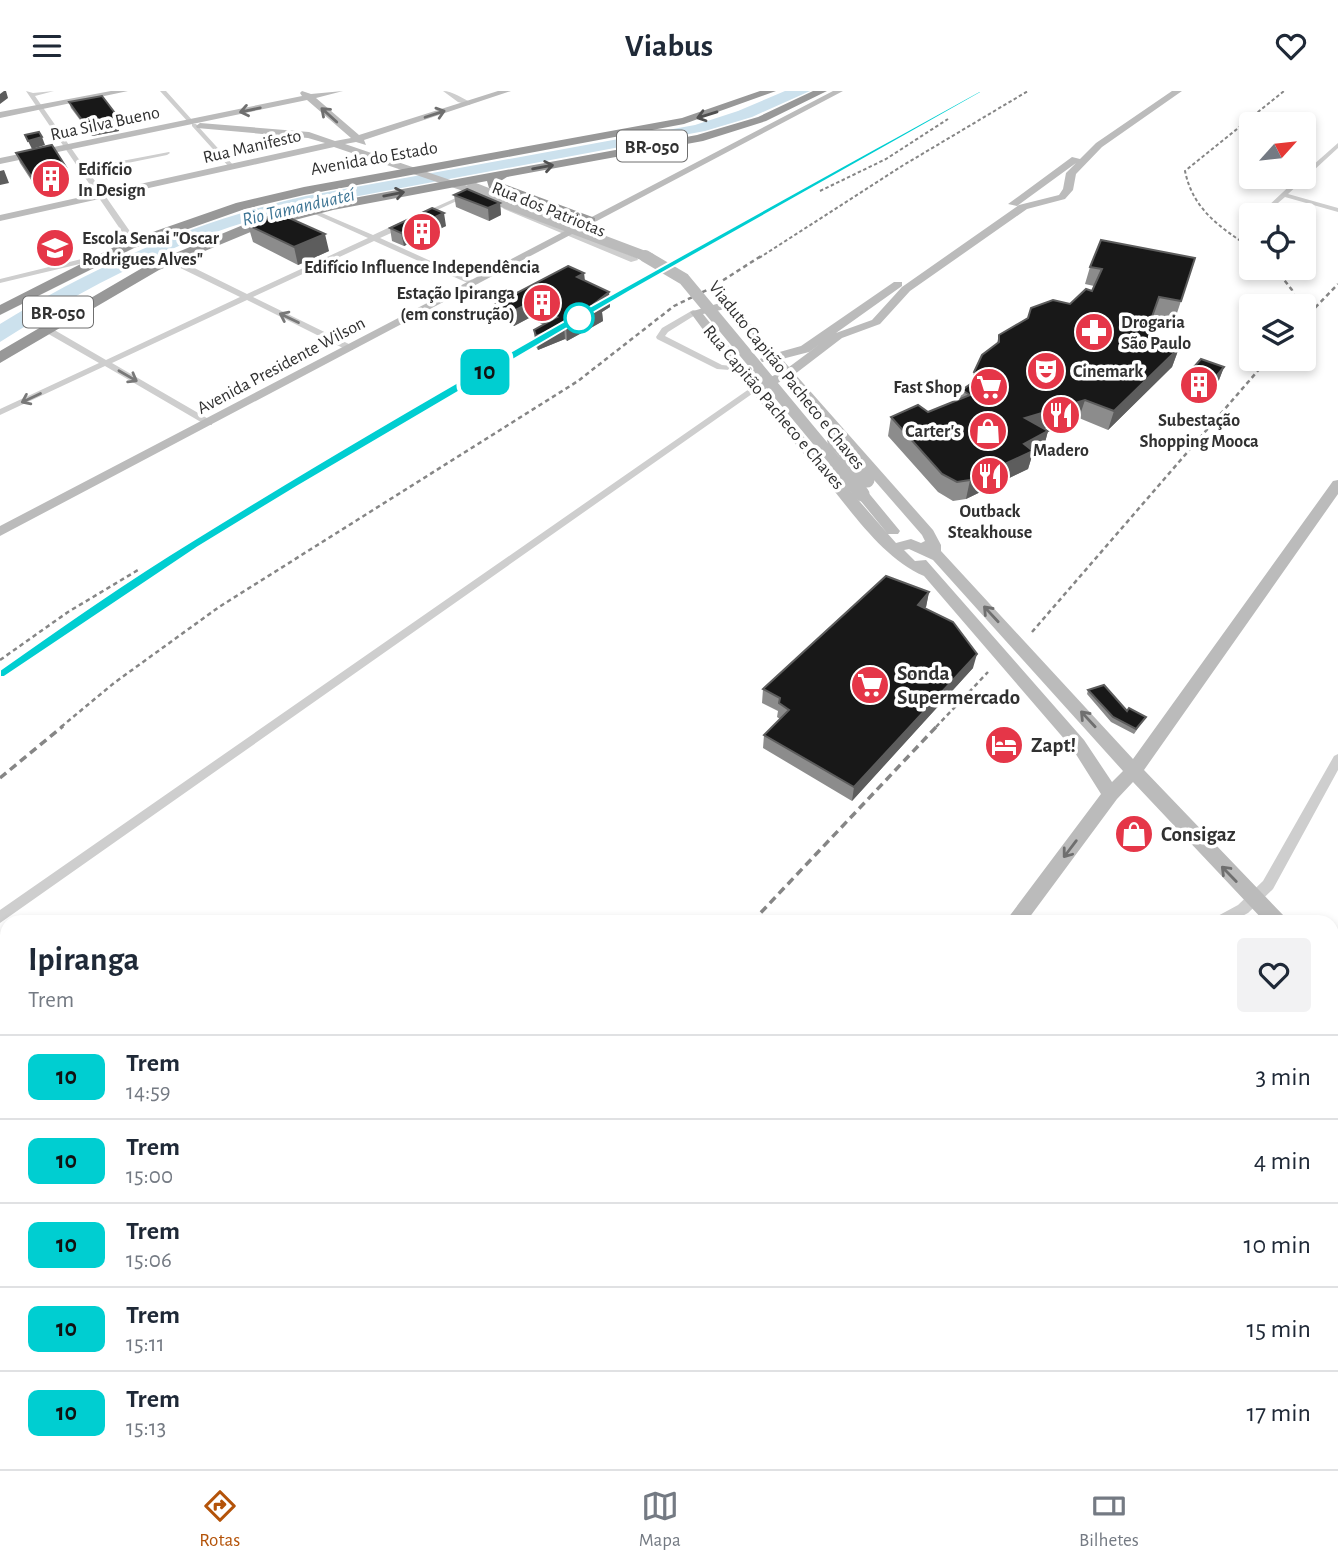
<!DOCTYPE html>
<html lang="pt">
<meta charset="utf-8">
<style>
body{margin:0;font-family:"Alegreya Sans",sans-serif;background:#f2f2f3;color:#1f2937;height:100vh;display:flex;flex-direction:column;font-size:26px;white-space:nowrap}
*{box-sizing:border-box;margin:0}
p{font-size:23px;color:#747a83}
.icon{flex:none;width:38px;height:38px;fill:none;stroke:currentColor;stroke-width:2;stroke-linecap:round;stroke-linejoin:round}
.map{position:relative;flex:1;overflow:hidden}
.sheet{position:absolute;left:0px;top:824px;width:1339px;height:555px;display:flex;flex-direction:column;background:#fff;border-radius:21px 21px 0 0;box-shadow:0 4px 10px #0003}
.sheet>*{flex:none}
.badge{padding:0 14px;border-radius:10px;font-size:24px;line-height:46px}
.needle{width:46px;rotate:63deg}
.tools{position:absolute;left:1239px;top:21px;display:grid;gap:14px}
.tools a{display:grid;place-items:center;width:77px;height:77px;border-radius:7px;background:#fff;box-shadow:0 4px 10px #0003;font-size:35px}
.map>.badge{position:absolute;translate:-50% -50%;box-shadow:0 0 0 4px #fff}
.round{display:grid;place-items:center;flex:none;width:74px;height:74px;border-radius:7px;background:#f2f2f3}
.summary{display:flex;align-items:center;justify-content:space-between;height:119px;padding:0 28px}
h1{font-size:33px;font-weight:700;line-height:52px}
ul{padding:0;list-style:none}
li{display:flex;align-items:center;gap:21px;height:84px;padding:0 28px;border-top:2px solid #e0e1e3}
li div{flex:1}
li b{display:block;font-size:26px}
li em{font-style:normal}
li .badge{min-width:77px;font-weight:700;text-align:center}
header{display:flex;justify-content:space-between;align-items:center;height:91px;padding:0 28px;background:#fff;font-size:32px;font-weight:700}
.dock{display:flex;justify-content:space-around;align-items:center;height:98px;border-top:2px solid #e0e1e3;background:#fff;font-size:19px;color:#747a83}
.dock a{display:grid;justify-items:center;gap:4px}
.dock .active{color:#b45309}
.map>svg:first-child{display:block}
.water{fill:#cce1ed}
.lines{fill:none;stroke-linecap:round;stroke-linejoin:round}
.street{fill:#cecece;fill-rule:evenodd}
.secondary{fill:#bbb;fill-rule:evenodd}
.highway{fill:#989898;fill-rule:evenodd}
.rail-far3{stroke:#868686;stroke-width:2;stroke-dasharray:3.5 2.5;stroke-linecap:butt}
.rail-far2{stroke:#868686;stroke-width:2.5;stroke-dasharray:4.5 3.5;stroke-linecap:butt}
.rail-far1{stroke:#868686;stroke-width:3.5;stroke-dasharray:8 5;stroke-linecap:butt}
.rail{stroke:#868686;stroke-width:4.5;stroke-dasharray:10 7;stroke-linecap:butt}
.secondary-bridge-far2{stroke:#bbb;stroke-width:10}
.secondary-bridge-far1{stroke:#bbb;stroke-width:12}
.secondary-bridge{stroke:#bbb;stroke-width:15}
.wall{fill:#8c8c8c}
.shaded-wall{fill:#5d5d5d}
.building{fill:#181818;stroke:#5d5d5d;stroke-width:2}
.oneway{stroke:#6f6f6f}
.oneway2{stroke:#505050}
.oneway3{stroke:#787878}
.line{fill:#00ced1;stroke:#fff;stroke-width:2}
.stop-dot{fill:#fff;stroke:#00ced1;stroke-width:3.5}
.labels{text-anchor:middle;stroke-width:7;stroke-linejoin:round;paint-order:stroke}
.far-street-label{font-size:18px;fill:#313131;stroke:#fff}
.far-poi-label{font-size:18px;font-weight:bold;fill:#313131;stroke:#fff;text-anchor:start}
.shield{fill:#fff;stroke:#6f6f6f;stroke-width:2}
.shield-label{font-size:19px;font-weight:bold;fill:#313131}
.far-water-label{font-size:19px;font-style:italic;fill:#3e7594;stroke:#fff}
.poi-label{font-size:21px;font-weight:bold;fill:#313131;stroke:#fff;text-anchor:start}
</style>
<header><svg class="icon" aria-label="menu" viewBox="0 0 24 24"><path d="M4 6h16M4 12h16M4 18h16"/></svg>Viabus<svg class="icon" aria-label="heart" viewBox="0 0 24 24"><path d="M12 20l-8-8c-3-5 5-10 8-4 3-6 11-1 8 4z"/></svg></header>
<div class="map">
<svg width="1338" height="1378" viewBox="0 0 1338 1378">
<rect width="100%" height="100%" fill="#fff"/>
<path class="water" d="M785 0H810L752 26 705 40 311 114C193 140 102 186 0 251V233C96 174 195 130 306 105L695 34 738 20Z"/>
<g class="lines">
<path class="street" d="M26 0 33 2 54 0 35 5 85 77 169 61 170 62 167 64 88 80 138 152 137 154H131Z
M160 0H166L193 30V32H189Z
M443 0C452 0 464 8 472 12L469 14 458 11Z
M192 33H196L234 75V77H230L192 35Z
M1338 52V57L1288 103 1338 117V121L1285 106 1271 118H1267V116L1299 86H1304V82Z
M467 102 472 103 424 125 418 124Z
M506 115 637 167 638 169 631 171 504 118 503 117Z
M310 117 373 144 403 130H409V134L380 147 479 192 472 194 374 150 253 206 353 255V259H347L247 209 112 272 212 330V334H206L105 275 0 324V318L99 272 45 241V237H51L106 269 240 206 166 170V166H172L247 203 368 147 308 120V118Z
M106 162 110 164 109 166 0 192V188Z
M693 219 700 221 668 241 665 245 722 274 742 276V280L717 278 657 248 656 246 662 237Z
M752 296 759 298 0 832V819Z
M1338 663V679L1273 798 1248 822 1231 831H1212L1214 827 1238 814 1263 790 1334 665Z
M1338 1076V1093L1332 1096V1079Z
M875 1372H899L897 1378H873Z"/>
<path class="secondary" d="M111 0H128L0 27V21Z
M302 0 311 3 343 0 316 7 359 44 498 0H511L364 49 366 54 356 51 345 53 468 95 463 92 465 90H471L556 123 547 125 482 101 481 104H475L334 56 0 130V124L325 52 308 47 197 37 196 35 200 32 309 41 335 50 351 47 307 9 0 73V67L302 5 300 2Z
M833 0H843L0 445V435Z
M1172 0H1182L1102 56 1076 83 1073 99 1065 108 1027 118 910 200 880 233 842 247 795 283 933 439 941 454V460L1133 668 1333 390 1338 389V403L1144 679 1284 825 1287 831H1265L1133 691 1117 708 1026 831H1005L1101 703 1072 657 924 485C880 466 849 416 818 380 774 327 730 277 690 221L723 211 733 213 776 262 801 255 894 191H902V195L836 242 872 229 902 196 1019 114 1059 104 1063 98 1066 82 1076 72 1017 115 1008 113 1072 66 1080 68 1096 52ZM725 218 766 264 760 268 762 271 771 270 781 281 758 292 703 223ZM820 253 789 276 782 268 809 261ZM786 288 922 444 925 450 921 452 911 448 896 452 888 443H898L900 440 867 400H857L855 403 887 442 763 299ZM909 458 933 469 1123 680 1112 691 1084 649 926 469 915 470 904 459Z
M1332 876 1338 878V900L1332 898Z
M608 1372H636L634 1378H606Z"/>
<path class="highway" d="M760 0H776L684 33 304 104 245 118 134 157 0 224V214L124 151 236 112 304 96 682 27Z
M813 0H827L766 30 703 50 507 86 499 91 595 127V133H585L489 97 487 90 333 119 253 140 159 179 0 272V260L149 173 243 134 332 111 697 44 758 26Z
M0 1152 7 1154V1190L0 1187Z
M0 1215 7 1218V1252L0 1249Z
M0 1318 7 1321V1356L0 1353Z
M52 1372H95L97 1378H54Z
M179 1372H219L221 1378H181Z"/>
<path class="rail-far3" d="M820 100 886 68 948 28
M1251 157C1220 136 1193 119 1185 80L1284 0
M685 167 981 0
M759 167 902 75 1028 0"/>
<path class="rail-far2" d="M1275 177 1292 199 1297 215
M594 218 688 165
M1304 228 1338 193
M1032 541 1268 268
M0 569 68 521 138 479
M0 583C173 454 366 352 552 243
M61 636 114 592 219 516 578 290 674 215 711 197 761 165
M936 636 988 581"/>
<path class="rail-far1" d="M0 687 63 635
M752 831 937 635"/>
<path class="rail" d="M0 1068 7 1074"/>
<path class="secondary-bridge-far2" d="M478 102 650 167"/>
<path class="secondary-bridge-far1" d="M645 165 684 188 839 375
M833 349 855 375"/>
<path class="secondary-bridge" d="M837 373 862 403
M853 373 867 389"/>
</g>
<path class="wall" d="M69 11 121 30 123 36 118 37 119 40 92 45 71 17Z
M16 62 66 76 69 86 35 95 20 72Z
M454 104 500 112 501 124 489 130 456 116Z
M248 134 329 160 298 174 253 151Z
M446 135 404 155 392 150 390 137Z
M1101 149 1181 210 1175 228 1153 224 1148 237 1151 248 1179 257 1172 276 1108 339 1079 327 1044 338 1048 340 1043 359 1032 365 1028 378 966 408 953 410 938 401 888 345 891 326 928 321 960 308 962 299 971 293 974 281 997 252 999 244 1070 213 1092 200 1094 195 1085 193 1090 176Z
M584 182 585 190 609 201 610 216 602 221 603 230 591 237 567 250 565 248 538 259 535 254 534 239 544 234 529 227 514 235 498 228 496 213Z
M1224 276 1219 289 1203 307 1180 299 1185 286Z
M929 501 926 516 925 517 973 577 852 710 763 657 764 644 780 628 777 626 778 620 762 612 763 598Z
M1088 599 1127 620 1143 630 1134 643 1111 631 1087 603Z"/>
<path class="shaded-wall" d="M4 0H6L8 7 0 13V3Z
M121 30 123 36 118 37 119 40 92 45 90 40Z
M42 46 45 54 32 58 28 50Z
M66 76 69 86 35 95 31 85Z
M4 79 9 92 0 94V80Z
M500 112 501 124 489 130 488 117Z
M444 122 446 135 404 155 401 142Z
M325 143 329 160 298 174 294 156Z
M584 182 585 196 577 186Z
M609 201 610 216 602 221 603 230 567 250 566 235Z
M527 213 529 227 514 235 512 221Z
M564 234 565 248 538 259 536 245Z
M1179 257 1172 276 1108 339 1114 320Z
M1224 276 1219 289 1203 307 1209 294Z
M1085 309 1079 327 1020 345 1025 327Z
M1048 340 1043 359 1032 365 1028 378 966 408 970 389 1024 353Z
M929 501 926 516 914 528 918 514Z
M977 563 973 577 852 710 854 696Z"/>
<path class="building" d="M102 5 121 30 115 32 117 34 90 40 69 11Z
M39 41 42 46 28 50 25 44Z
M52 54 66 76 31 85 16 62Z
M467 98 500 112 488 117 454 104Z
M432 117 444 122 401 142 390 137Z
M278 122 325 143 294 156 248 134Z
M1101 149 1195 167 1181 210 1159 206 1148 237 1154 239 1151 248 1179 257 1114 320 1085 309 1025 327 1048 340 1024 353 1033 360 970 389 957 391 942 383 891 326 918 314 928 321 970 304 962 299 982 285 974 281 982 264 999 251V244L1028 227 1031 217 1053 209 1070 213 1086 198 1092 200 1102 178 1090 176Z
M568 175 584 182 577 186 609 201 594 213 602 216 566 235 564 234 536 245 534 239 557 226 527 213 512 221 496 213Z
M1201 268 1224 276 1209 294 1185 286Z
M886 485 929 501 918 514 953 531 977 563 854 696 764 644 789 619 779 612 780 607 763 598Z
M1104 594 1127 620 1129 617 1146 626 1136 638 1113 626 1088 599Z"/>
<defs><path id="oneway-shaft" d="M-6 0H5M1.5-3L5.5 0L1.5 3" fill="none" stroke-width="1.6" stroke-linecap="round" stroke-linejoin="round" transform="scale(1.75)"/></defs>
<g class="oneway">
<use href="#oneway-shaft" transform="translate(250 19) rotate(168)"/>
<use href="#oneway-shaft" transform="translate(435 23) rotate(-18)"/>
<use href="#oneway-shaft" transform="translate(329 24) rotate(-138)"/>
<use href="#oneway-shaft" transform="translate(991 523) rotate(-133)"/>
<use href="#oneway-shaft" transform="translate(1088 628) rotate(-133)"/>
<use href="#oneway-shaft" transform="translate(1070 758) rotate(127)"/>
<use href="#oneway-shaft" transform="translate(1229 783) rotate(-134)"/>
</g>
<g class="oneway2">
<use href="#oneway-shaft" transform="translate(707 24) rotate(163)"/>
<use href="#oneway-shaft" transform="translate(543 76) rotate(-10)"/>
<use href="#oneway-shaft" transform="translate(394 103) rotate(-11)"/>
</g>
<g class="oneway3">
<use href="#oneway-shaft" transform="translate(289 227) rotate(-154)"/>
<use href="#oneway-shaft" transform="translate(128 285) rotate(30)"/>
<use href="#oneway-shaft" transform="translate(31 307) rotate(155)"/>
</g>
<path class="line" d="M979 0H984L630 200 298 395 198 456 4 586H0V579C61 536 125 491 192 450 449 290 715 146 979 0Z"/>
<defs>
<symbol id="building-disc" viewBox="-11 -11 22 22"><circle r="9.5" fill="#e53648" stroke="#fff"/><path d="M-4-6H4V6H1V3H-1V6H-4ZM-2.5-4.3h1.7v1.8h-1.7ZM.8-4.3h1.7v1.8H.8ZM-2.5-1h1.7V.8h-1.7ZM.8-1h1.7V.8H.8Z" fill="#fff"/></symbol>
<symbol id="school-disc" viewBox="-11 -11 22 22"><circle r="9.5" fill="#e53648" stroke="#fff"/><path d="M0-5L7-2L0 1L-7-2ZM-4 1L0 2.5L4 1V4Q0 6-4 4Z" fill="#fff"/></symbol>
<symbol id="pharmacy-disc" viewBox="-11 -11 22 22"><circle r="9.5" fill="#e53648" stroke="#fff"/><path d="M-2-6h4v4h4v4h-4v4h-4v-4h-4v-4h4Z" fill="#fff"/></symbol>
<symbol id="theatre-disc" viewBox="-11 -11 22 22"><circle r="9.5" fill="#e53648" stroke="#fff"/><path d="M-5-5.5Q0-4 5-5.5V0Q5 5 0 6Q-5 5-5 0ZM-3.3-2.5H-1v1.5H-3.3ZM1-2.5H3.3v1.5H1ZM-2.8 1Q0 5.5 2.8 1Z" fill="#fff"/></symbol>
<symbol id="supermarket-disc" viewBox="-11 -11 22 22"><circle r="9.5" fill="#e53648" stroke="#fff"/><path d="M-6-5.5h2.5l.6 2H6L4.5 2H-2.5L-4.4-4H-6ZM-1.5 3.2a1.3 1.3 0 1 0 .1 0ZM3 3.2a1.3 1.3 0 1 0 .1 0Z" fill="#fff"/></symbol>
<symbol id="restaurant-disc" viewBox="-11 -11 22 22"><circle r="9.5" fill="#e53648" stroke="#fff"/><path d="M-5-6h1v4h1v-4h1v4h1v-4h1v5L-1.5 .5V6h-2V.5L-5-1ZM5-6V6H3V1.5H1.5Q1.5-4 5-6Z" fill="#fff"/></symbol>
<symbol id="shop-disc" viewBox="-11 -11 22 22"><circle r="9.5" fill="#e53648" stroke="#fff"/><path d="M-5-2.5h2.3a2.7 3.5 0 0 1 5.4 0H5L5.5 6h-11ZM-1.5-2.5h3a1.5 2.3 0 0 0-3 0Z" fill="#fff"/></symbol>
<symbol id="hotel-disc" viewBox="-11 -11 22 22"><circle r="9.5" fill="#e53648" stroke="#fff"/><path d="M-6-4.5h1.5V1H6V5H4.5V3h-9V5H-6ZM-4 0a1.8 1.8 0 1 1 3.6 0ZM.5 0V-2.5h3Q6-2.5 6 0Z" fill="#fff"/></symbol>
</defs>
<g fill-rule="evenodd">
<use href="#building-disc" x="29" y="66" width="44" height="44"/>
<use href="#building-disc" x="400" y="119" width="44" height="44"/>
<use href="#school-disc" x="33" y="135" width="44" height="44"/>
<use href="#building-disc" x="520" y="190" width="44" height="44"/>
<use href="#pharmacy-disc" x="1072" y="219" width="44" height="44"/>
<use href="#theatre-disc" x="1024" y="258" width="44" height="44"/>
<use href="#building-disc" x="1177" y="272" width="44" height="44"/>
<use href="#supermarket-disc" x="967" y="274" width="44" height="44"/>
<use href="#restaurant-disc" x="1039" y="302" width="44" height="44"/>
<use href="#shop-disc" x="966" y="318" width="44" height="44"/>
<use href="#restaurant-disc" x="968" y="363" width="44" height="44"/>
<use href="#supermarket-disc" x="848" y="572" width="44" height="44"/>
<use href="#hotel-disc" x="982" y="632" width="44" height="44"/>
<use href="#shop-disc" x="1112" y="721" width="44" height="44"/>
</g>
<circle class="stop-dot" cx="579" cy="227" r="14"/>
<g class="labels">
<g class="far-street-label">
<text transform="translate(105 32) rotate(-12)" y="6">Rua Silva Bueno</text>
<text transform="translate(252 55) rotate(-13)" y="6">Rua Manifesto</text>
<text transform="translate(374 67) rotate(-10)" y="6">Avenida do Estado</text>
<text transform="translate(549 118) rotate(22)" y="6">Rua dos Patriotas</text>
<text transform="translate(281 274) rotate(-28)" y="6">Avenida Presidente Wilson</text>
<text transform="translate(787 284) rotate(51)" y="6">Viaduto Capitão Pacheco e Chaves</text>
<text transform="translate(774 316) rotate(50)" y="6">Rua Capitão Pacheco e Chaves</text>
</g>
<g class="far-poi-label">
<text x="78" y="84">Edifício<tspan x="78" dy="21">In Design</tspan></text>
<text x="82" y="153">Escola Senai "Oscar<tspan x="82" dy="21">Rodrigues Alves"</tspan></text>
<text x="422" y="182" text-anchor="middle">Edifício Influence Independência</text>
<text x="515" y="208" text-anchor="end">Estação Ipiranga<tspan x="515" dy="21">(em construção)</tspan></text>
<text x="1121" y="237">Drogaria<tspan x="1121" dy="21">São Paulo</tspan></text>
<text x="1073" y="286">Cinemark</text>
<text x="962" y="302" text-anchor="end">Fast Shop</text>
<text x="1199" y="335" text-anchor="middle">Subestação<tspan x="1199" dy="21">Shopping Mooca</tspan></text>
<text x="961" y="346" text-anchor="end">Carter's</text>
<text x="1061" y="365" text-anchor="middle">Madero</text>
<text x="990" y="426" text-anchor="middle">Outback<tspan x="990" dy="21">Steakhouse</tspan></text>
</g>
<g class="shield">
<rect x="617" y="39.5" width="70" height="31" rx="5"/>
<rect x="23" y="205.5" width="70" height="31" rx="5"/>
</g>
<g class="shield-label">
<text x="652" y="62">BR-050</text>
<text x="58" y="228">BR-050</text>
</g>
<g class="far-water-label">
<text transform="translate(298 115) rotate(-13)" y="7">Rio Tamanduateí</text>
</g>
<g class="poi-label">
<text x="897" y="589">Sonda<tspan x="897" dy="24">Supermercado</tspan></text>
<text x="1031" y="661">Zapt!</text>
<text x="1161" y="750">Consigaz</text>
</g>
</g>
</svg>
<div class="tools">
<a><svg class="needle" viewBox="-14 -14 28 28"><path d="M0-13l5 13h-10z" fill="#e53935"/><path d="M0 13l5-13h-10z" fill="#747a83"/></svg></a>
<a><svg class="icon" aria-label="locate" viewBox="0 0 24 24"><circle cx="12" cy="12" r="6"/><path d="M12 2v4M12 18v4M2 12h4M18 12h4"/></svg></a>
<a><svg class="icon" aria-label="layers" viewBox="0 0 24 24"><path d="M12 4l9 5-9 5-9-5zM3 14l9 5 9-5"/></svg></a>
</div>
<b class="badge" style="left:485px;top:281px;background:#00ced1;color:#111">10</b>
<section class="sheet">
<div class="summary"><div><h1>Ipiranga</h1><p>Trem</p></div><a class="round"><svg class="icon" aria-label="heart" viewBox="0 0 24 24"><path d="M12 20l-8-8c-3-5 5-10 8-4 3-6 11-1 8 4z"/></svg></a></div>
<ul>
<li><span class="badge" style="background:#00ced1;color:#111">10</span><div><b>Trem</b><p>14:59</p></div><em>3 min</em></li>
<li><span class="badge" style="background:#00ced1;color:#111">10</span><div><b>Trem</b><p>15:00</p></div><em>4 min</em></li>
<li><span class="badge" style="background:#00ced1;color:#111">10</span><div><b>Trem</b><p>15:06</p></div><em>10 min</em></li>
<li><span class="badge" style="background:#00ced1;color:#111">10</span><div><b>Trem</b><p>15:11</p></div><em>15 min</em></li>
<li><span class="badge" style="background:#00ced1;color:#111">10</span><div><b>Trem</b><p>15:13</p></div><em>17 min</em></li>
</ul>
</section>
</div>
<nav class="dock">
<a class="active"><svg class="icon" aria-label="directions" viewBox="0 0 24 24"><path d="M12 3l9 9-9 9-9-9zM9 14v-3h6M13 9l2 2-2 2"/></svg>Rotas</a>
<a><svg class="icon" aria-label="map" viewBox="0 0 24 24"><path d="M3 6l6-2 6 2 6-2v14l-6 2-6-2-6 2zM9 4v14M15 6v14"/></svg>Mapa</a>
<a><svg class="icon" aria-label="tickets" viewBox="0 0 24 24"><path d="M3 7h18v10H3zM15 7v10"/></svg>Bilhetes</a>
</nav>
